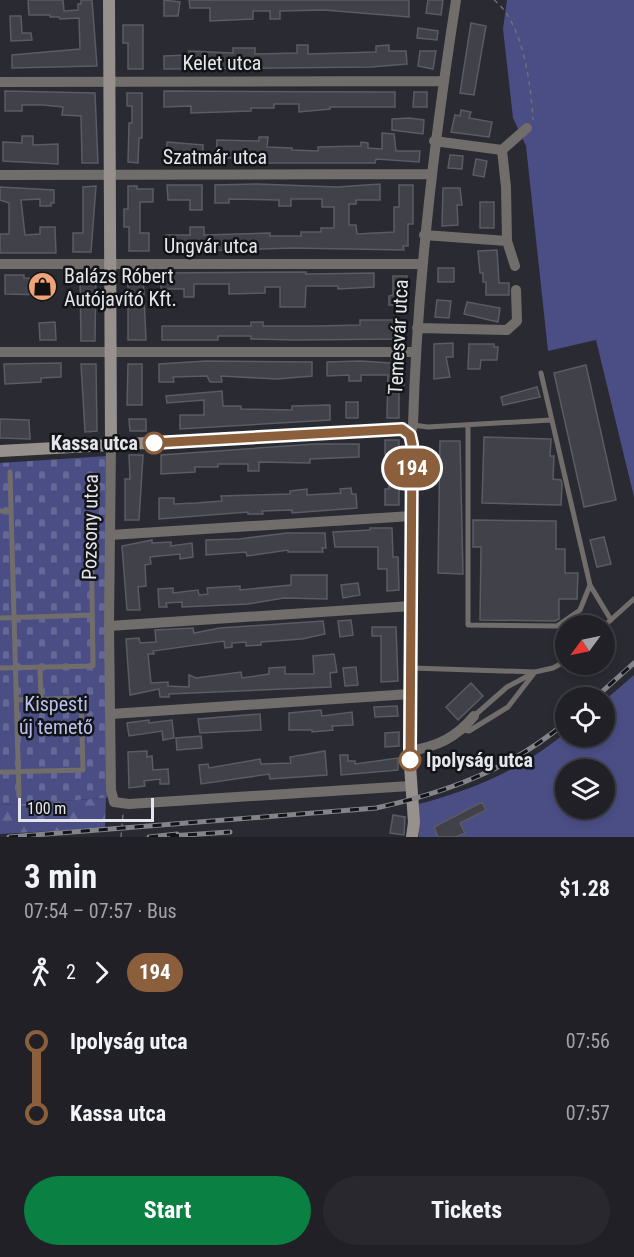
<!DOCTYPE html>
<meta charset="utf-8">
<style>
body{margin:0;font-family:"Roboto Condensed",sans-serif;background:#28282e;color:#f1f3f6;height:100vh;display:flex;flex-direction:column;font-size:22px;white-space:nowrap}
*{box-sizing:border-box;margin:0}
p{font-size:20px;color:#a2a3a7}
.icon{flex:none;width:33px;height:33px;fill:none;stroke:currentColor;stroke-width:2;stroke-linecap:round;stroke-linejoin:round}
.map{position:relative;height:837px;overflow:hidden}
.details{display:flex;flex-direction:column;background:#202026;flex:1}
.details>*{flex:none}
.badge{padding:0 12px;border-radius:20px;font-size:21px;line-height:39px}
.needle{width:39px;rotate:237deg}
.controls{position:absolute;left:555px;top:615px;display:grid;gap:12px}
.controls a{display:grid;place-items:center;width:60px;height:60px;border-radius:50%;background:#202026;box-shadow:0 3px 9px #0003,0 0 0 2px #3d3e43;font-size:30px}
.scale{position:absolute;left:18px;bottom:15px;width:136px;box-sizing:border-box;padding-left:6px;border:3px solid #e5e6eb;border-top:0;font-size:16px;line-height:21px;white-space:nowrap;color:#e5e6eb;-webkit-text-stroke:4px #131417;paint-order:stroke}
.map>.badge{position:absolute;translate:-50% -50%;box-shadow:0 0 0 3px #fff}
.legs{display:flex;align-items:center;gap:9px;height:66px;padding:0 24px;font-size:20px}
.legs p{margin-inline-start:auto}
.overview{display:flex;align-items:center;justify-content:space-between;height:102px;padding:0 24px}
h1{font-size:33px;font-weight:700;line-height:45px}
.button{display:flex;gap:12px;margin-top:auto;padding:12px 24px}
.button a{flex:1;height:69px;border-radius:36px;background:#0b8043;color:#fff;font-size:24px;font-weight:700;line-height:69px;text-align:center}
.button a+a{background:#28282e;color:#f1f3f6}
ul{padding:0 24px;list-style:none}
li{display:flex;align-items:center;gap:21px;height:72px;font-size:22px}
li i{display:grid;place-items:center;width:9px;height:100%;margin:0 8px;background:currentColor}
li i::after{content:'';width:15px;height:15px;margin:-8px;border:4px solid;border-radius:50%;background:#202026}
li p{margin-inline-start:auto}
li:first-child i{background:linear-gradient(#0000 50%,currentColor 0)}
li:last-child i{background:linear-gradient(currentColor 50%,#0000 0)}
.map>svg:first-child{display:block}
.grass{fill:#4a4e84;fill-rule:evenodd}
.forest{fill:url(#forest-firs)}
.cemetery{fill:url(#cemetery-stones)}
.building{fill:#404149;stroke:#5a5b63;stroke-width:1.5}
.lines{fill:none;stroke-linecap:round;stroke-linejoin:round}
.path{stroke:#6e6f76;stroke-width:1.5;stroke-dasharray:4.5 4.5;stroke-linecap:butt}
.lane{stroke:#716d6b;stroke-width:5}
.street{stroke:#716d6b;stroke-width:10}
.secondary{stroke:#97918e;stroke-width:12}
.rail-casing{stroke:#83848a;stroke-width:5}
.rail{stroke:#131417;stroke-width:3;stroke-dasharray:9;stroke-linecap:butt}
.line-1-casing{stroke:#fff;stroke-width:14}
.line-1{stroke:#8b5e3c;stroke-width:9}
.stop-1-dot{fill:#fff;stroke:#8b5e3c;stroke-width:3}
.labels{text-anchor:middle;stroke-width:5;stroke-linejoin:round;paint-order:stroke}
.street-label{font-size:20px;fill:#e5e6eb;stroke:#131417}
.poi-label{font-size:20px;fill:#e5e6eb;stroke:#131417;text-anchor:start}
.stop-label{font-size:20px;font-weight:bold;fill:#e5e6eb;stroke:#131417;text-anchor:end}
.park-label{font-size:20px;fill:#bac0ec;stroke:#131417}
</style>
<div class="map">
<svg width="634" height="837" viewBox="0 0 634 837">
<defs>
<pattern id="forest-firs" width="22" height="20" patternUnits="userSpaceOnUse" patternTransform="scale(1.5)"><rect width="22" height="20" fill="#4a4e84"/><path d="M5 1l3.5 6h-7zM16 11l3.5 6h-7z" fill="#646896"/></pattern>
<pattern id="cemetery-stones" width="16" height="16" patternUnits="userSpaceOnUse" patternTransform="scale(1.5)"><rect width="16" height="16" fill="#4a4e84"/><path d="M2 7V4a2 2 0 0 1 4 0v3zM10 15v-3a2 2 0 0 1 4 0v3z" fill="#646896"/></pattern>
</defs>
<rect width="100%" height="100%" fill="#2a2b32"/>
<path class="grass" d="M507 0H634V497L596 340 548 351 526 146 513 118 503 29Z
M634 675V837H419V804C474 789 521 770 565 733L566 736H604L605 700ZM566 770H604V808H566Z"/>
<path class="forest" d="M106 798 105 828 0 834V805Z"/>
<path class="cemetery" d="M107 456 113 792 106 798 0 805V463Z"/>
<path class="building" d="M28 0H63L64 11 78 10V4H81V0H92L97 66 12 68V55L80 49 79 18 60 19 59 17H50V15H29Z
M164 0 180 2 178 16H164Z
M189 0H409V17L324 10 280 11V19H270V11H253V19L210 21V8H190Z
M428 0H443L441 15 426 13Z
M10 16H21L22 33H31L32 40 11 41Z
M471 23 486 26 474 95 460 93Z
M123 25H143V69H128V43H123Z
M418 28 438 31 437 40 417 38Z
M297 45H308V54L376 52V46L389 45V51H406L407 64 371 67 164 69V56L189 55V51L233 53V48H255V54L297 53Z
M420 51H436L433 69 418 66Z
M5 91 95 93 98 163H82L81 116 62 115 63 107 43 105H22V111H5Z
M164 91 395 92V107H330V109L299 112V104H274V108H251V111L191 113V106L164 107Z
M414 92H427V107H413Z
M127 93H142V138H139L138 163 128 162 129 123H132V106H127Z
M461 110 471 112 469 118 492 122 489 137 451 132 455 115 460 116Z
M409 118 424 120 423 134 392 130V119Z
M382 133 394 134 396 151H420L419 162 376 159 375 163H258V158H216L217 140 259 141V137H268L267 147 292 148V150L318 151V147L361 146V142L368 143V148L382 149Z
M22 136H33V145L58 144V164L3 161V142L22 143Z
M167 142 203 145V163L166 162Z
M450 155 463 156 462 169 448 168Z
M476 159 487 161 484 177 473 175Z
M257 184 337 187 380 184V200H356V204H349V225H356L357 234 394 232V207H399V185H413V224H408V246H403L404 250 292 248 166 252V235H190V227H204V235L270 233V236H301V232H321V228H334V207H322V199H291V206H279V200L229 199V203H215V185Z
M167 185H202V210H190V200H168Z
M96 186 91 252H73V233H83V187Z
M128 186H137V189H153V202H140V233H149V251H129V227H124V209H128Z
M0 187 54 190V203H51V206H40V199L21 200 25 235 40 234V227H55L56 253H0V234H9V203L0 200Z
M443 188H460L462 205H457L458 225 442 226Z
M480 202H494V228H480Z
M497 250 499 283H509V295H486V282H483V273H480L478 251Z
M438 268H454V282H438Z
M306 272V274L374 273V287L338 289V286H306L305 307H280V287H265V293L229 294V284H194V297H184V289H161V273Z
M96 274 95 341H81L80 275Z
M128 274H143L146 340H128Z
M5 275H24V278L51 279V295L5 294Z
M393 276H407L406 305H389V296L393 295Z
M437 300 451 301 449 318 435 317Z
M467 302 500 308 498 322 464 314Z
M360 320H401V339L294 340 251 339V336H218V340H162V326H251V322H263V326H318L360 325Z
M55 322 56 340H40L39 323Z
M453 343V357H446L450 377 434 379V344Z
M469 344H494V347H498L497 360H481L480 369H468Z
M206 361 312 362V376L277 379 221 376 222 382H210L207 376 173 377 174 382H159V364Z
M361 361 404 364V385H399V418H387L388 375H361V381H349V375L327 376V362Z
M61 363V377L41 378V382L5 384 4 364Z
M81 364H96L97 431 85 432Z
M128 364H142V405H127Z
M586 365 616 500 584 507 554 373Z
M537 387 540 397 503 405 501 397Z
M222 391 223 406H241V409L292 410V406L330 405V420L180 429V415H204V400L167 403 166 396Z
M346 402H358V418H346Z
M0 419 29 420 30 439 0 438Z
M129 419H146V431H130Z
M484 437 551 439 550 456H554L553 479 561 480 562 484 561 505 482 503Z
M385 440H399V454H385Z
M440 441H460L463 574 438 573Z
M315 444H359V457L310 459V463L259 462V471H248V464H218V467H195V472L161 474V455Z
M129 455H143L139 520H125V479H130Z
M389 468H399V505H385V489H389Z
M351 488 352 494H356L357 508 292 513V510L262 511 263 514H248V512L159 519V498H174V504L196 503 222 501 221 496 290 494V491L307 489V495L341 493 340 489Z
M473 520 556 521V549H565V573H578L577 599H559V619L555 621 480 620 481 547H473Z
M370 528H392L393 557H398L399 590 387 591V569H378V547H335L333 532 370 530Z
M287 533H325L326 548H322L323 552H288V550L247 556 246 552 206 555V540L239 539Z
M604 537 611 564 597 567 590 540Z
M152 540V543L171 542V546L192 543 193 557 180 559V554L150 557 151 564 145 565 146 586 138 587 140 610H127L122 546Z
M291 575H327V599L284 598 248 604 182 607V602L166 603 167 607H159L158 589 173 588V593L198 590 199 595 208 594 207 588 240 586V590L291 585Z
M358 583 360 595 343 598 341 585Z
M351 620 353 635 340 637 338 621Z
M323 621 325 634 302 639 261 642V645L246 646V642L232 643V647L225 648 224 641 153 651 154 654H148L151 683 168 682V686L189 687V675L196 678 241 672 242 678 269 674V668L285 667V674H314L313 656 334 654 337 672 330 673 331 687 169 694V697H160L159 689 130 695 126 639 139 638 140 643 156 642 155 630 193 628 194 633 220 628Z
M372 627H396L398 681 381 682V636H372Z
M356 667 358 685 345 686 343 668Z
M471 683 483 696 458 720 446 707Z
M397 706 398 716 375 717 374 707Z
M321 710 322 716 352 712 353 725 332 726 333 730 312 732V730H289V713Z
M260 714 261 730 200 733 198 719Z
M149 720V723L172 720 174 738 163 740 162 731 129 736 127 723Z
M399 732V746L385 747V733Z
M201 736 202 748 177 750 176 738Z
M147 751V757L152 756 153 770 168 769 169 784H160V779L144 781 145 786 129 788 128 752Z
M325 751 327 775 270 779 269 774 201 784 199 765 208 764 209 768 260 759 261 764 291 763 290 757Z
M340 755H348V761H355V764L398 758V770L341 775Z
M482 802 486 810 460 823 465 833 456 837H438L434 827Z
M393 815 405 817 404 835 390 833Z"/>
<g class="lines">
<path class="path" d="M494 0C523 22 531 85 533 120
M121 837 123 814"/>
<path class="lane" d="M541 373 590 585 611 620
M413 425 428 427 551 420
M468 425V625L557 626 580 610 590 585
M10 472 19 796
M0 511H11
M0 618 92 615
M604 626 634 599
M40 667 41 699
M0 668 93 666 91 520
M412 668 535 672 553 668 566 661
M462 730 469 731 508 707 535 672 507 687 474 716
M0 772 83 770 81 698 16 700"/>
<path class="street" d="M0 82 443 81
M434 141 502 150 527 128
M0 175 430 174
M424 235 507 241 506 187 502 150
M507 241 515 266
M0 264H421
M417 328 507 330 517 321 516 290
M0 352H415
M410 435 413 425C417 282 434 141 456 0
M111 445 109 626 111 790 114 802 129 804 410 786
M110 535 412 516
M109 626 411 606
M111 714 410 694
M409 751C436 747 456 738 474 716"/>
<path class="secondary" d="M109 0 111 445
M0 451 402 429 410 435 412 444 409 751 414 822 412 837"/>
<defs>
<path id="rail" d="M595 698 634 663
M170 836 230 832
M9 837 376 808C445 793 511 769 566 722
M149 837 177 834"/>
</defs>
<use href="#rail" class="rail-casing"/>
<use href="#rail" class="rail"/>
</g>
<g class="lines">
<defs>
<path id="line-1" d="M154 443 402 429 410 435 412 444 410 760"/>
</defs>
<use href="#line-1" class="line-1-casing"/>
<use href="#line-1" class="line-1"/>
</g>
<defs>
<symbol id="shop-disc" viewBox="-11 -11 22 22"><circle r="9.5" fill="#f0a378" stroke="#131417"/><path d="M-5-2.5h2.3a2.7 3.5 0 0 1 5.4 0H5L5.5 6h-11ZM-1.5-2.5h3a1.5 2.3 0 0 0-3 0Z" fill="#111"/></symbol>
</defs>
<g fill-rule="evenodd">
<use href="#shop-disc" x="26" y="270" width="33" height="33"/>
</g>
<g class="stop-1-dot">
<circle cx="154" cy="443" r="10"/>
<circle cx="410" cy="760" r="10"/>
</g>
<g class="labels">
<g class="street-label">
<text x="222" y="70">Kelet utca</text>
<text x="215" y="164">Szatmár utca</text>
<text x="211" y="253">Ungvár utca</text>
<text transform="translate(398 337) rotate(-87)" y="7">Temesvár utca</text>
<text transform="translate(90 527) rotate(-89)" y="7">Pozsony utca</text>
</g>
<g class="poi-label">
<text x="64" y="283">Balázs Róbert<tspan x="64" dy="23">Autójavító Kft.</tspan></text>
</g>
<g class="stop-label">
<text x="138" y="450">Kassa utca</text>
<text x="426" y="767" text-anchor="start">Ipolyság utca</text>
</g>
<g class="park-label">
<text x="56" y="711">Kispesti<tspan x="56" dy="23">új temető</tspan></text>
</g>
</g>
</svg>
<div class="controls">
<a><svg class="needle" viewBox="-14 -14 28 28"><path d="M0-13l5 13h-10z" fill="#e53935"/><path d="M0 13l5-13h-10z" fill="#a2a3a7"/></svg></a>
<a><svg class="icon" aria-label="locate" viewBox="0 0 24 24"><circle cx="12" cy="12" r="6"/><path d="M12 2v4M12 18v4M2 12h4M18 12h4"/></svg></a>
<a><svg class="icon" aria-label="layers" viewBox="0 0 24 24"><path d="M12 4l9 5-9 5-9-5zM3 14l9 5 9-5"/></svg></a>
</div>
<div class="scale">100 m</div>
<b class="badge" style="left:412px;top:468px;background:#8b5e3c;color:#fff">194</b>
</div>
<section class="details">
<div class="overview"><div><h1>3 min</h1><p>07:54 – 07:57 · Bus</p></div><b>$1.28</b></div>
<div class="legs"><svg class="icon" aria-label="walk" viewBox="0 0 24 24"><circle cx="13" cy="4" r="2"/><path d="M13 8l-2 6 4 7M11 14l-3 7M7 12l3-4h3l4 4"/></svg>2<svg class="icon" aria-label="forward" viewBox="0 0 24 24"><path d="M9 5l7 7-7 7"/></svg><b class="badge" style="background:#8b5e3c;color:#fff">194</b></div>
<ul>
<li><i style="color:#8b5e3c"></i><b>Ipolyság utca</b><p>07:56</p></li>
<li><i style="color:#8b5e3c"></i><b>Kassa utca</b><p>07:57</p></li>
</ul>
<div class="button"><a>Start</a><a>Tickets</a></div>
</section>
